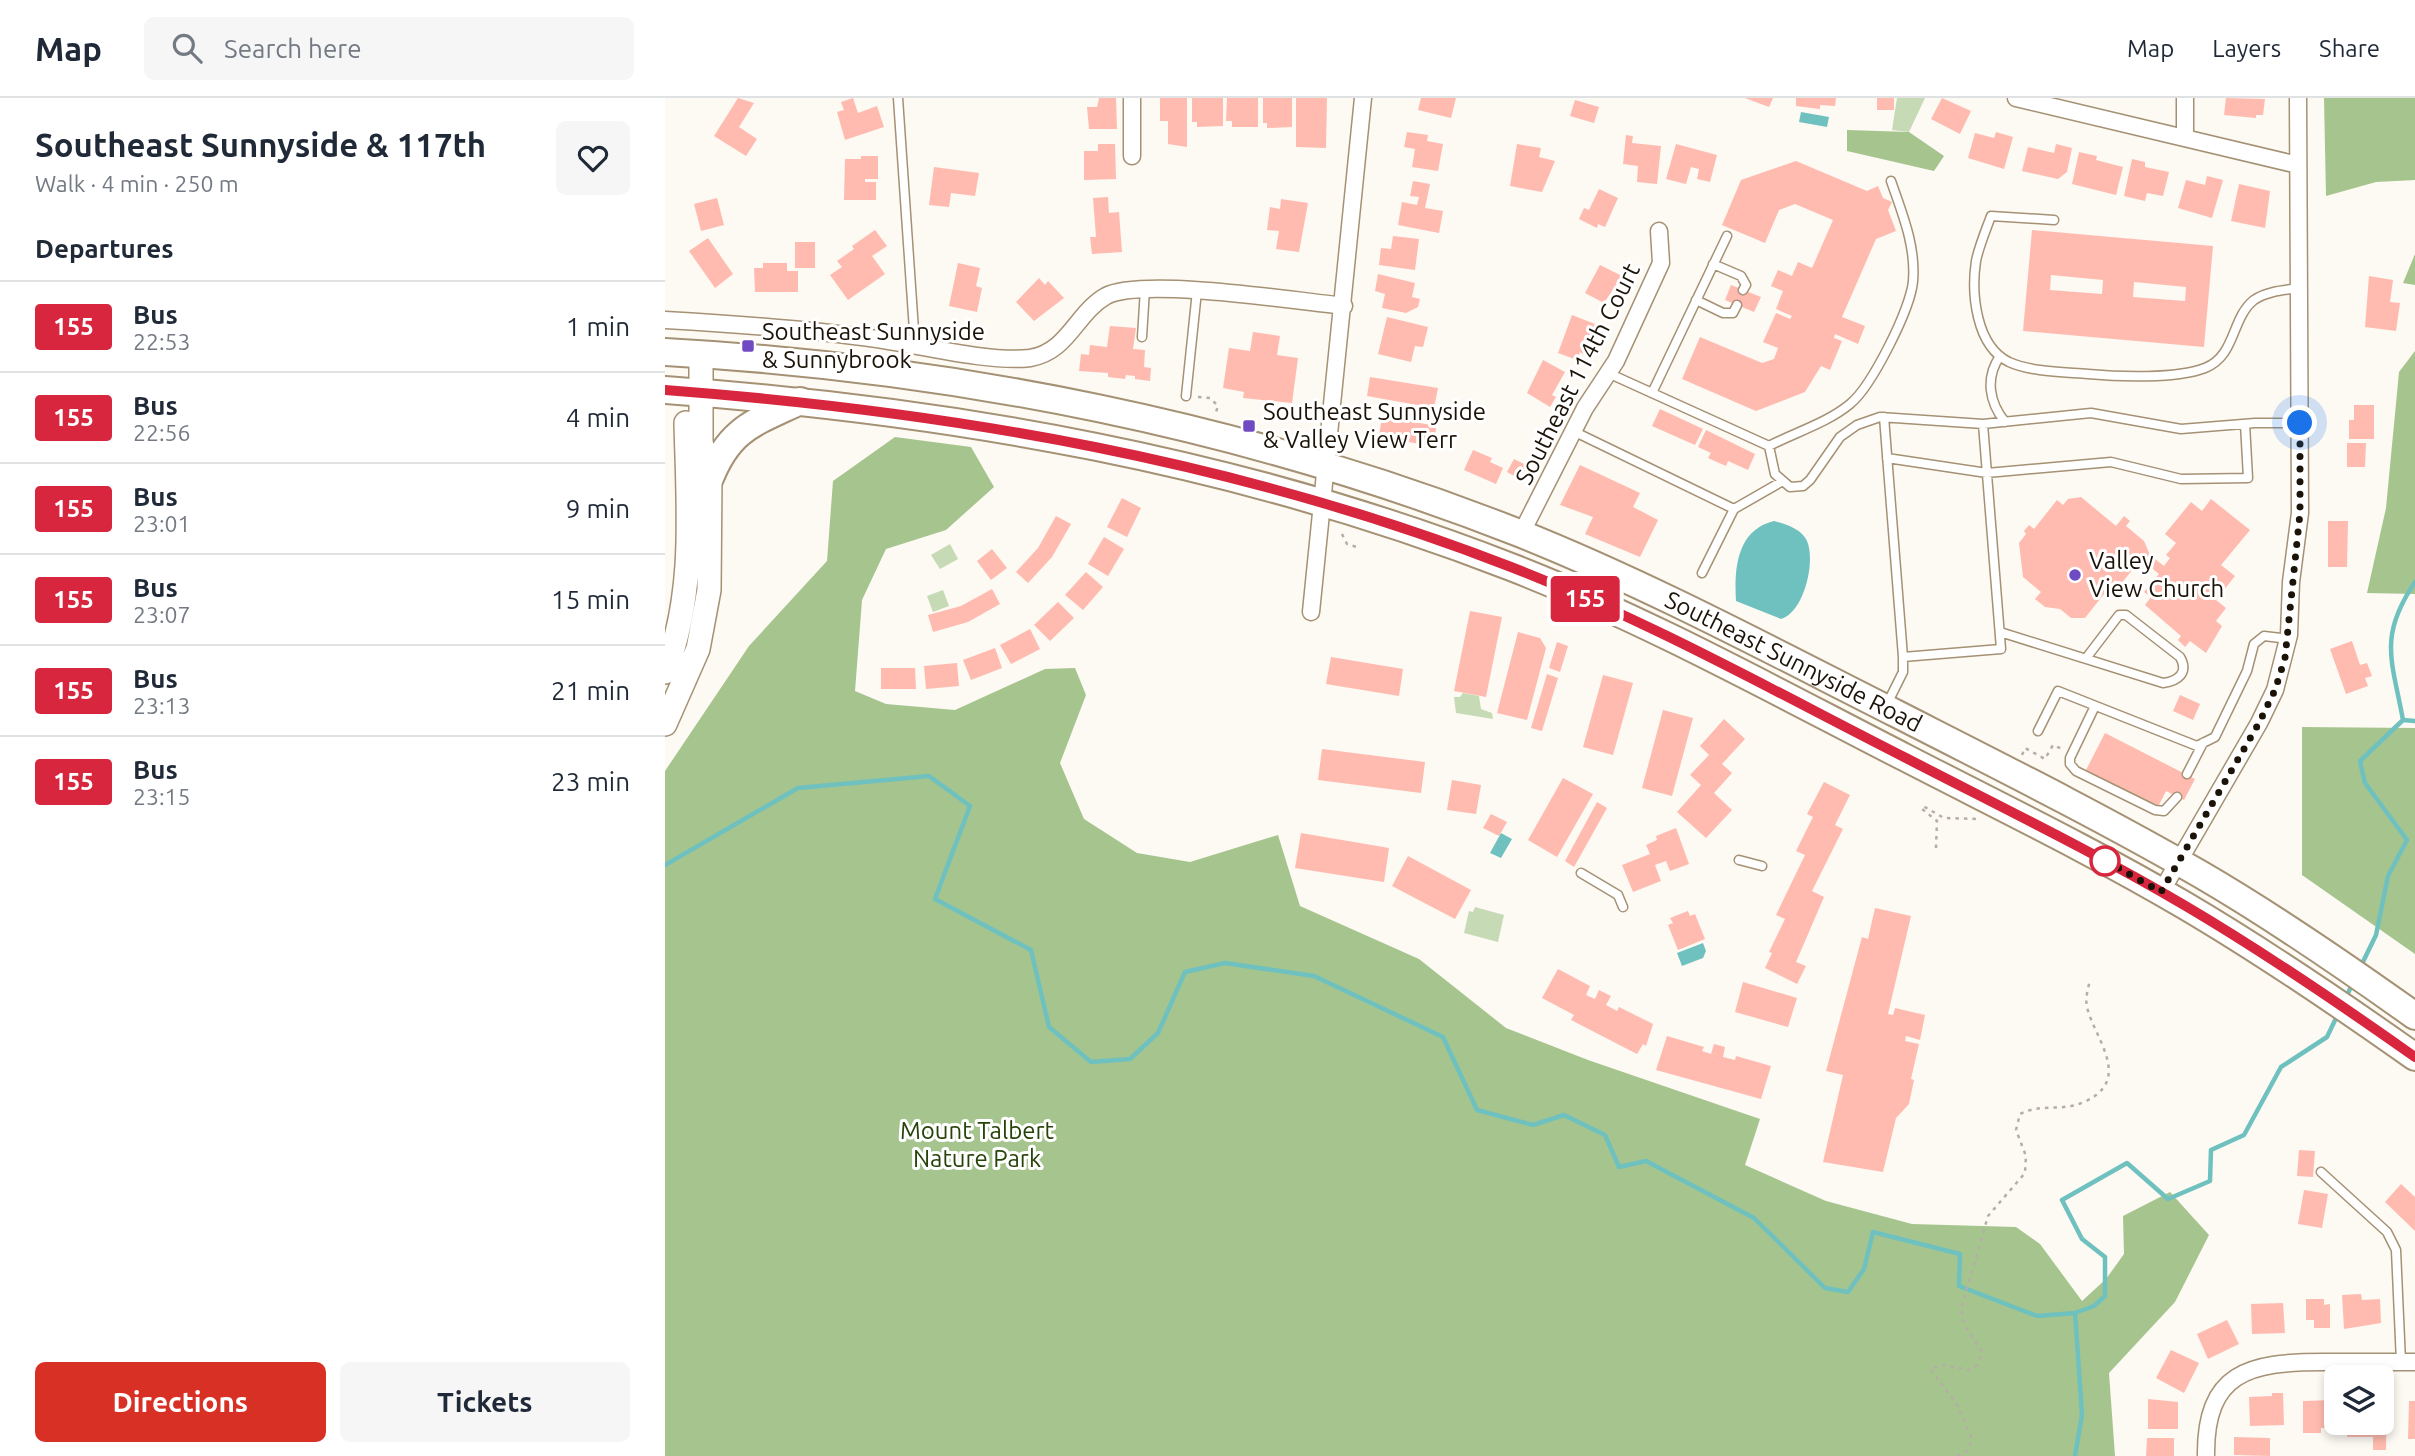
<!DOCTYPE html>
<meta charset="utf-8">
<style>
body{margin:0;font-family:Ubuntu,sans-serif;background:#f6f6f7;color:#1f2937;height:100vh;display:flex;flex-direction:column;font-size:26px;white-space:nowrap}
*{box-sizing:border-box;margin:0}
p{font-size:23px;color:#747a83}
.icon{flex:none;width:38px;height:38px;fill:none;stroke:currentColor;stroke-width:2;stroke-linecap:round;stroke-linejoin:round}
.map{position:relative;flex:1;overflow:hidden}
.details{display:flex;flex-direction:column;background:#fff;width:665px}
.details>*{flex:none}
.badge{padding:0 14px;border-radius:5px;font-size:24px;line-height:46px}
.tools{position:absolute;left:1659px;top:1267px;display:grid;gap:14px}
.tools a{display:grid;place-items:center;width:70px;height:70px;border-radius:10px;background:#fff;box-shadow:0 4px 10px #0003;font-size:35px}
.you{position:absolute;width:35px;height:35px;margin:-18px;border:5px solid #fff;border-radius:50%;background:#1a73e8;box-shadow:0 0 0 10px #1a73e833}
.map>.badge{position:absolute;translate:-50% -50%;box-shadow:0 0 0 4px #fff}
h2{padding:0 35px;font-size:26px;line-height:63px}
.round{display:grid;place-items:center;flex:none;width:74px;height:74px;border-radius:10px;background:#f6f6f7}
.summary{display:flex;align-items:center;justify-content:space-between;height:119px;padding:0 35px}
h1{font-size:33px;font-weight:700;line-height:52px}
.action{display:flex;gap:14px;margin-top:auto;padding:14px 35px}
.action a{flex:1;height:80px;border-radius:10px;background:#d93025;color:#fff;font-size:28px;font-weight:700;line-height:80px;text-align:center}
.action a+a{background:#f6f6f7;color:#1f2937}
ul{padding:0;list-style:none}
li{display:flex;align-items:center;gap:21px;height:91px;padding:0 35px;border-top:2px solid #e0e1e3}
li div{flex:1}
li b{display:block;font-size:26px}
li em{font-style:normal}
li .badge{min-width:77px;font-weight:700;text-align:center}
header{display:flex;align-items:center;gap:42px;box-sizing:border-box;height:98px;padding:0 35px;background:#fff;border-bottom:2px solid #e0e1e3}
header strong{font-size:33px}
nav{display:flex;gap:38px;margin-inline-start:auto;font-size:24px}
.search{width:490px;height:63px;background:#f6f6f7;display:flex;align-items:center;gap:18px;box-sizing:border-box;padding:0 24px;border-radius:10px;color:#747a83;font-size:26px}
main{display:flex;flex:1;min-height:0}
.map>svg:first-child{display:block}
.green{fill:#c5dab5}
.forest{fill:#a6c48e}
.water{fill:#6fc1c0}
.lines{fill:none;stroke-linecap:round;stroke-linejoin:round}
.stream{stroke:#6fc1c0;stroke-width:4.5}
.building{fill:#ffbbb0;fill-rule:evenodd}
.lane-casing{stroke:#a59174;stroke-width:11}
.street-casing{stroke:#a59174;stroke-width:19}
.secondary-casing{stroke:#a59174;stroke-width:26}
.primary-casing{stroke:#a59174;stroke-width:30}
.path{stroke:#b3aea6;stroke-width:2.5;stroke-dasharray:3.5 5;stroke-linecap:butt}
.lane{stroke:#fff;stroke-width:8}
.street{stroke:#fff;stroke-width:16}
.secondary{stroke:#fff;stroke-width:23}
.primary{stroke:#fff;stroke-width:26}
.line-casing{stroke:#fff;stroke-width:16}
.line{stroke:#d7263d;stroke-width:10}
.walk{stroke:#1b1308;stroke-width:7;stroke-dasharray:0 12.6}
.poi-dot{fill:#6f4ac2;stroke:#fff;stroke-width:2.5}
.stop-dot{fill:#fff;stroke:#d7263d;stroke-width:3.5}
.labels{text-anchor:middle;stroke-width:6;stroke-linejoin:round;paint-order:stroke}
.poi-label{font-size:24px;fill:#1b1308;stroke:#fff;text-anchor:start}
.street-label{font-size:24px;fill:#1b1308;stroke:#fff}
.park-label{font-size:24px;fill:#284309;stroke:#fff}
</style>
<header>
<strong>Map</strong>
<div class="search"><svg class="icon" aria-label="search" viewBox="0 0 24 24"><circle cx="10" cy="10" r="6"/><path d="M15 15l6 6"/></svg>Search here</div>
<nav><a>Map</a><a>Layers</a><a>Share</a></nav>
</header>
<main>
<section class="details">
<div class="summary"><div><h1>Southeast Sunnyside &amp; 117th</h1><p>Walk · 4 min · 250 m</p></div><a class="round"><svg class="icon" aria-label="heart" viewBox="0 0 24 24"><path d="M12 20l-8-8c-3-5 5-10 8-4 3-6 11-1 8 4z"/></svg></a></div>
<h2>Departures</h2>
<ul>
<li><span class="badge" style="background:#d7263d;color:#fff">155</span><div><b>Bus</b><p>22:53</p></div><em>1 min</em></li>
<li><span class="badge" style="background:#d7263d;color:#fff">155</span><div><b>Bus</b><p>22:56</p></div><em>4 min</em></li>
<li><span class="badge" style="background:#d7263d;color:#fff">155</span><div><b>Bus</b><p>23:01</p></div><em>9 min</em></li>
<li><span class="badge" style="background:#d7263d;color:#fff">155</span><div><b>Bus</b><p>23:07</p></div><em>15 min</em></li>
<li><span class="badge" style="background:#d7263d;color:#fff">155</span><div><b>Bus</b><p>23:13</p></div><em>21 min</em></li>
<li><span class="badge" style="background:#d7263d;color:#fff">155</span><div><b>Bus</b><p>23:15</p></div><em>23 min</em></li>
</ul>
<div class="action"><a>Directions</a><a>Tickets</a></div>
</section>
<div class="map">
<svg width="1750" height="1358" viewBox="0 0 1750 1358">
<rect width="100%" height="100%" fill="#fdf9f3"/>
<path class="green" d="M1232 0H1260L1244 34 1227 32Z
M285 446 293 461 275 471 266 457Z
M278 492 284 508 268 514 262 498Z
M798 595 814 598 816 611 827 615 828 621 791 615 789 599H795Z
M810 809 839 817 833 844 799 835 804 813 808 814Z"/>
<path class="forest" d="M1659 0H1750V82L1711 84 1661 98Z
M1182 32 1244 34 1279 58 1269 73 1182 53Z
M1750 156V187L1738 185Z
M1750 253V496L1702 495 1721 410 1734 274Z
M230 339 306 349 329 389 281 432 221 451 197 502 190 593 221 606 290 612 380 571 410 570 421 597 395 665 419 721 472 755 525 764 613 737 635 808 754 861 841 930 923 962 1095 1021 1080 1067 1161 1103 1247 1126 1351 1129 1375 1146 1417 1203 1441 1181 1459 1156 1458 1118 1505 1094 1544 1137 1510 1204 1444 1275 1450 1358H0V673L84 548 162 463 168 383Z
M1637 629 1750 630V856L1637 777Z"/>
<path class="water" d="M1136 14 1164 19 1162 29 1134 24Z
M1109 423C1120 426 1137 431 1142 443 1151 463 1139 515 1116 521L1071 503C1069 470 1072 432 1109 423Z
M836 735 847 741 836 760 825 755Z
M1038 845 1041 853 1038 860 1017 868 1012 855Z"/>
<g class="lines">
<path class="stream" d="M1738 622 1750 623
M0 767 133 690 264 678 305 708 270 801 366 852 384 929 426 964 465 961 493 935 520 874 560 865 649 878 778 939 812 1012 868 1027 899 1017 940 1037 954 1069 981 1063 1089 1120 1160 1190 1183 1194 1199 1171 1208 1134 1295 1156 1294 1188 1372 1218 1410 1215 1429 1208 1440 1198V1159L1417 1141 1397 1102 1462 1065 1503 1101 1545 1083 1546 1052 1579 1037 1616 969 1662 939 1673 916
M1695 870 1711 837 1723 778 1742 742 1700 685 1695 663 1738 622C1727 562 1713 539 1750 484
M1680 902 1688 884
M1410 1215 1417 1317 1410 1358"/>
</g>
<path class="building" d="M73 0 89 5 74 29 92 41 81 58 49 38Z
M188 0 193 15 212 8 219 29 180 42 172 14 179 12 176 4Z
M434 0H451L452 31H424L422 9H432Z
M495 0H522V49L503 46V23H495Z
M527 0H558V28L532 29V24H527Z
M562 0H593V29H567V23H561Z
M598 0H627V29L602 30V25H598Z
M631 0H662L661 50 631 49Z
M756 0H791L786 20 753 12Z
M1080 0H1108L1104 9Z
M1131 0H1171L1170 8 1155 7V11L1131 8Z
M1212 0H1229V12H1212Z
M1277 0 1306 13 1295 36 1266 21Z
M1561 0 1600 1 1598 17H1591V20L1559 17Z
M910 2 934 9 929 25 905 18Z
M742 34 763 37 762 43 778 46 773 73 747 69 750 51 739 49Z
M1331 34 1348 39 1339 71 1303 60 1310 35 1329 40Z
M961 37 968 38 967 45 996 48 992 86 972 84 973 68 958 66Z
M433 46H450L451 81 419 82V53H433Z
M852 46 876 50 874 59 890 63 877 94 845 88Z
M1011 46 1052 57 1045 84 1032 81 1034 71 1026 69 1021 86 1001 81Z
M1391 46 1407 50 1402 74 1393 81 1357 73 1363 49 1389 55Z
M1414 54 1432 58 1431 62 1458 69 1451 97 1407 86Z
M196 58H213V81H200V84H211V102H179L180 61H196Z
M1467 61 1480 64V69L1504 74 1498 98 1482 95 1480 103 1459 98Z
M1131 63 1202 93 1213 88 1218 100 1227 104 1223 112 1231 133 1211 141 1177 219 1200 228 1193 246 1170 236 1169 240 1177 243 1165 272 1156 268 1140 294 1091 313 1017 281 1035 239 1097 265 1109 261 1113 250 1098 244 1111 215 1125 221 1127 218 1111 211 1118 193 1106 188 1113 172 1127 178 1133 164 1147 170 1168 122 1130 106 1114 112 1100 145 1057 127 1076 82Z
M269 69 314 75 310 98 286 95 284 109 264 107Z
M1542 78 1558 82 1547 120 1513 110 1521 82 1540 87Z
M748 83 765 86 760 110 778 113 774 135 733 127 737 104 752 107 754 99 745 98Z
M1574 86 1605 93 1600 130 1566 123Z
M934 91 953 100 940 129 933 126 932 130 914 121 919 110 924 112Z
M443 99 444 115 454 114 457 154 427 156 425 139H431L428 100Z
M52 100 59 127 36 133 29 106Z
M616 101 643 105 634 154 611 151 614 133 602 132 605 109 615 111Z
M210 132 222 148 207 158 220 176 183 202 165 177 177 169 172 163 189 151 187 148Z
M1367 132 1548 148 1539 249 1358 233ZM1386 177 1438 182 1437 196 1385 192ZM1469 184 1521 189 1520 203 1468 199Z
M728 138 754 141 750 172 714 167 716 150 726 151Z
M43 140 68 176 50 190 24 153Z
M130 144H150V170H130Z
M98 165H122V173H133V194H90L89 170H98Z
M293 165 315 170 311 188 317 190 312 214 284 208Z
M935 167 957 178 939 205 920 195Z
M713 176 750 185 747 199 755 201 753 209 741 215 717 210 720 196 710 193Z
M1704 178 1728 182 1725 204 1735 205 1731 233 1700 229Z
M374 180 380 187 383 183 399 200 369 223 351 204Z
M1066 187 1096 199 1089 214 1060 202Z
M907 217 930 226 918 256 915 254 912 262 893 255Z
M722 219 763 229 758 249 750 248 746 264 713 256Z
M445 228 471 230 468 251 480 252 479 269 486 270 485 283 470 281V278L461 277 460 281 443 279V275L414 273 416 256 424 257 425 247 442 249Z
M588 234 615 238 612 257 633 260 627 305 578 300 579 294 558 290 564 250 585 253Z
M878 262 900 274 887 297 891 299 885 309 862 295Z
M705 279 773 290 769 310 702 298Z
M1689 307H1709V341H1684V322H1689Z
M995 311 1038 331 1030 347 987 328Z
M717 318 766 327 771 330 770 339 762 337 761 347 714 339Z
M1041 332 1090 356 1083 372 1063 363 1061 368 1043 360 1046 355 1033 349Z
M1682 345H1701L1700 369H1682Z
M808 352 827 360 825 364 838 370 831 386 799 372Z
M849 361 863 368 856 382 842 374Z
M915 367 975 395 968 409 993 422 975 459 920 436 928 419 895 407Z
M1416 399 1451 428 1459 418 1465 423 1461 428 1479 443 1485 457 1499 468 1505 460 1501 457 1511 445 1500 436 1526 404 1537 413 1546 401 1585 432 1556 467 1570 478 1551 502 1561 510 1551 523 1557 528 1541 555 1525 543 1520 549 1513 542 1516 538 1480 507 1486 499 1479 494 1494 476 1476 461 1456 486 1450 482 1420 520H1406L1395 511 1380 509 1370 501 1376 494 1358 479 1354 445 1361 436 1359 433 1364 427 1369 431 1392 402 1398 407 1403 401Z
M457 400 476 410 462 439 442 429Z
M391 418 406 426 387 459 363 485 351 474 373 450Z
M1663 423H1683L1682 469H1663Z
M439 439 459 451 443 478 423 466Z
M327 451 342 470 326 482 312 463Z
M421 474 438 489 418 512 400 497Z
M327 491 335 506 303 524 268 534 263 517 296 508Z
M393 504 409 520 385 543 369 527Z
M805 513 837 519 821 599 789 593Z
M365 531 375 551 346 566 335 547Z
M853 534 875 540 881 550 862 622 832 615Z
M1687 543 1695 567 1702 565 1707 578 1700 580 1703 588 1681 596 1665 551Z
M892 544 903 548 895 574 884 570Z
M330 550 337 570 306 582 298 562Z
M666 559 738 571 734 598 661 586Z
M292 565 294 588 261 591 259 568Z
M216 570H250L251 591H216Z
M882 576 893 580 877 633 866 630Z
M938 577 968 585 948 657 918 649Z
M1515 597 1535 606 1528 622 1508 613Z
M998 612 1028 620 1007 698 977 690Z
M1059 621 1080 641 1057 666 1067 675 1049 695 1067 712 1041 740 1012 714 1036 687 1025 677 1044 657 1035 648Z
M1440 635 1530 681 1519 702 1501 693 1493 709 1421 672Z
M657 651 760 664 756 695 653 682Z
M898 680 928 696 892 759 863 742Z
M787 682 816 687 811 716 782 712Z
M1159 684 1185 697 1170 727 1178 731 1147 793 1159 799 1131 864 1141 868 1132 886 1100 870 1107 855 1104 854 1120 821 1111 817 1140 757 1131 753 1148 719 1142 716Z
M932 704 942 710 909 769 900 763Z
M826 716 842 724 834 738 818 730Z
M1011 730 1024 766 1005 773 1001 763 990 767 996 783 968 794 957 767 985 756 981 747 992 742 991 738Z
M636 735 724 750 719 784 630 770Z
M743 758 806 792 790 821 727 788Z
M1210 810 1246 818 1223 916 1228 917 1230 910 1260 917 1255 942 1241 938 1240 943 1254 946 1246 981 1249 982 1244 1006 1231 1020 1218 1074 1158 1064 1178 977 1161 973 1197 839 1203 841Z
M1023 813 1025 818 1030 816 1040 841 1013 852 1003 827 1008 825 1005 820Z
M893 871 925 888 921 897 930 901 934 892 946 898 941 907 952 913 954 909 988 926 981 948 978 946 972 956 906 922 909 917 877 900Z
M1078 884 1132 900 1123 929 1070 914Z
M1002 938 1039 949 1037 953 1046 956 1049 946 1060 949 1058 959 1070 962 1071 958 1106 968 1096 1001 991 972Z
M1634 1052 1650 1053 1648 1079 1632 1078Z
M1736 1086 1750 1099V1133L1720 1104Z
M1639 1092 1663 1096 1657 1130 1633 1126Z
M1696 1196 1697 1202 1715 1201 1716 1225 1679 1231 1677 1197Z
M1641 1201H1659V1207L1665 1206V1230H1649V1222H1641Z
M1618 1205 1620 1235 1587 1236 1586 1206Z
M1562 1222 1574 1246 1543 1261 1532 1236Z
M1506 1252 1534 1265 1519 1295 1491 1280Z
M1607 1295H1618L1619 1327 1585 1328 1584 1299 1607 1298Z
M1483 1301 1513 1304V1331H1483Z
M1668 1302 1669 1330H1656V1335H1638V1303Z
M1717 1302H1722L1721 1352H1708V1339H1682L1683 1325H1717Z
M1744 1303H1750V1341H1743Z
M1569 1339 1605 1340V1358L1569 1357Z
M1482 1340H1509V1358H1481Z"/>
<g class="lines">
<defs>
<path id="lane" d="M233 0 250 247
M1389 122 1326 118C1321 132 1314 148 1311 163 1306 196 1311 248 1344 264 1366 274 1399 274 1423 276 1454 279 1511 281 1540 270 1571 258 1566 220 1589 202 1602 193 1620 192 1635 190
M1048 166 1076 178 1081 187 1078 192
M1031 202 1058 215H1068L1072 207
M477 239 480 191
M1335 258C1320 280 1324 304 1340 324
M943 275 1104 348 1110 376 1125 389 1138 388 1145 382 1175 339 1192 327 1215 319 1318 326 1426 315 1516 331 1590 325H1635
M987 295 1062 138
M521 298 532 193
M1219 319 1238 559 1336 551 1318 326
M908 333 1069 411 1037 475
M1104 348C1131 334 1162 325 1185 306 1207 288 1246 210 1248 183 1251 148 1237 115 1226 83
M1222 360 1322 375 1446 364 1516 381 1583 380 1580 326
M1069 411 1116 384
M1335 534 1498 585C1513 583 1524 575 1515 559L1461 517H1454L1422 559
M1221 608 1238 574V559
M1430 608 1405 660V666L1411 673 1490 712 1499 713 1512 699
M1373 633 1393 593 1532 648 1550 639 1582 573 1589 546 1599 538 1624 541
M1522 676 1538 645
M1074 762 1097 768
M916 775 953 797 958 809
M1656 1074 1722 1134 1731 1152 1736 1264"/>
<path id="street" d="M467 0V58
M1351 0 1633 67
M1520 38V0
M0 222C71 226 142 231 212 241 253 247 326 265 365 260 403 254 411 215 441 198 477 179 632 203 679 208
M856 436 920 310 951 263 996 165 994 133
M646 514 698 0
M1496 794 1594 625 1610 592 1624 537 1626 484 1635 415 1633 0
M1541 1358C1540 1274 1584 1264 1658 1264 1688 1264 1719 1264 1750 1264"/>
<path id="secondary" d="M0 574C31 494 23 409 21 325
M0 626 33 551 44 492 45 380 36 344V256"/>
<g id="primary">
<path id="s1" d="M0 254C291 270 582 328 854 435 984 487 1107 553 1232 616 1334 668 1436 719 1535 776 1609 819 1680 868 1750 918"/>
<path d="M0 292C290 313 574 363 846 469 982 522 1112 594 1241 660 1334 708 1429 754 1519 807 1599 854 1675 906 1750 959"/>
<path d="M45 380C65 330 89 325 135 303"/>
</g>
</defs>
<use href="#lane" class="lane-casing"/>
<use href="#street" class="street-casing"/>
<use href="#secondary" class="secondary-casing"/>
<use href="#primary" class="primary-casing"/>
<path class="path" d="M533 299 545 300 553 308 550 317
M677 436 682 446 695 450
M1357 657 1360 650 1380 661 1388 647 1397 651
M1271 750 1272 723 1257 711 1258 708 1279 720 1313 721
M1292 1358 1302 1353 1307 1341 1291 1305 1265 1271 1279 1267 1303 1272 1312 1267 1317 1254 1300 1228 1296 1211 1323 1118 1360 1075 1361 1058 1351 1032 1355 1016C1375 1005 1398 1014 1419 1004 1469 982 1429 940 1422 909 1420 900 1423 891 1425 882"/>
<use href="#lane" class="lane"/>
<use href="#street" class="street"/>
<use href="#secondary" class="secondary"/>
<use href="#primary" class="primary"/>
</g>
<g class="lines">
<defs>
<path id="line" d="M0 292C290 314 574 363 846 469 982 522 1111 594 1241 660 1334 708 1429 754 1519 807 1599 854 1675 906 1750 959"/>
</defs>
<use href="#line" class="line-casing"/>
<use href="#line" class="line"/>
<path class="walk" d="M1440 763 1436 760 1496 794 1594 625 1610 592 1620 560 1635 415V325"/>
</g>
<g class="poi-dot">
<rect x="76" y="241" width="14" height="14" rx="3.5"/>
<rect x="577" y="321" width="14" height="14" rx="3.5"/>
<circle cx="1410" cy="477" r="7"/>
</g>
<circle class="stop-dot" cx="1440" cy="763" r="14"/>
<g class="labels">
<g class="poi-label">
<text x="97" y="242">Southeast Sunnyside<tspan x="97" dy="28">&amp; Sunnybrook</tspan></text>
<text x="598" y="322">Southeast Sunnyside<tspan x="598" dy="28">&amp; Valley View Terr</tspan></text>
<text x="1424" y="471">Valley<tspan x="1424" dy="28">View Church</tspan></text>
</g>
<g class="street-label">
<text transform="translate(913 276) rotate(-63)" y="8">Southeast 114th Court</text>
<text dy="8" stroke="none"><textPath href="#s1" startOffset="1180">Southeast Sunnyside Road</textPath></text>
</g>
<g class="park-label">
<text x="312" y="1041">Mount Talbert<tspan x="312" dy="28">Nature Park</tspan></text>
</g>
</g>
</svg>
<div class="tools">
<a><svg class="icon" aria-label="layers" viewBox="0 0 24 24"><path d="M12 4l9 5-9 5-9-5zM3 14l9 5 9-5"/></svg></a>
</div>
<div class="you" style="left:1635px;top:325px"></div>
<b class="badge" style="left:920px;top:501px;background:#d7263d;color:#fff">155</b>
</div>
</main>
